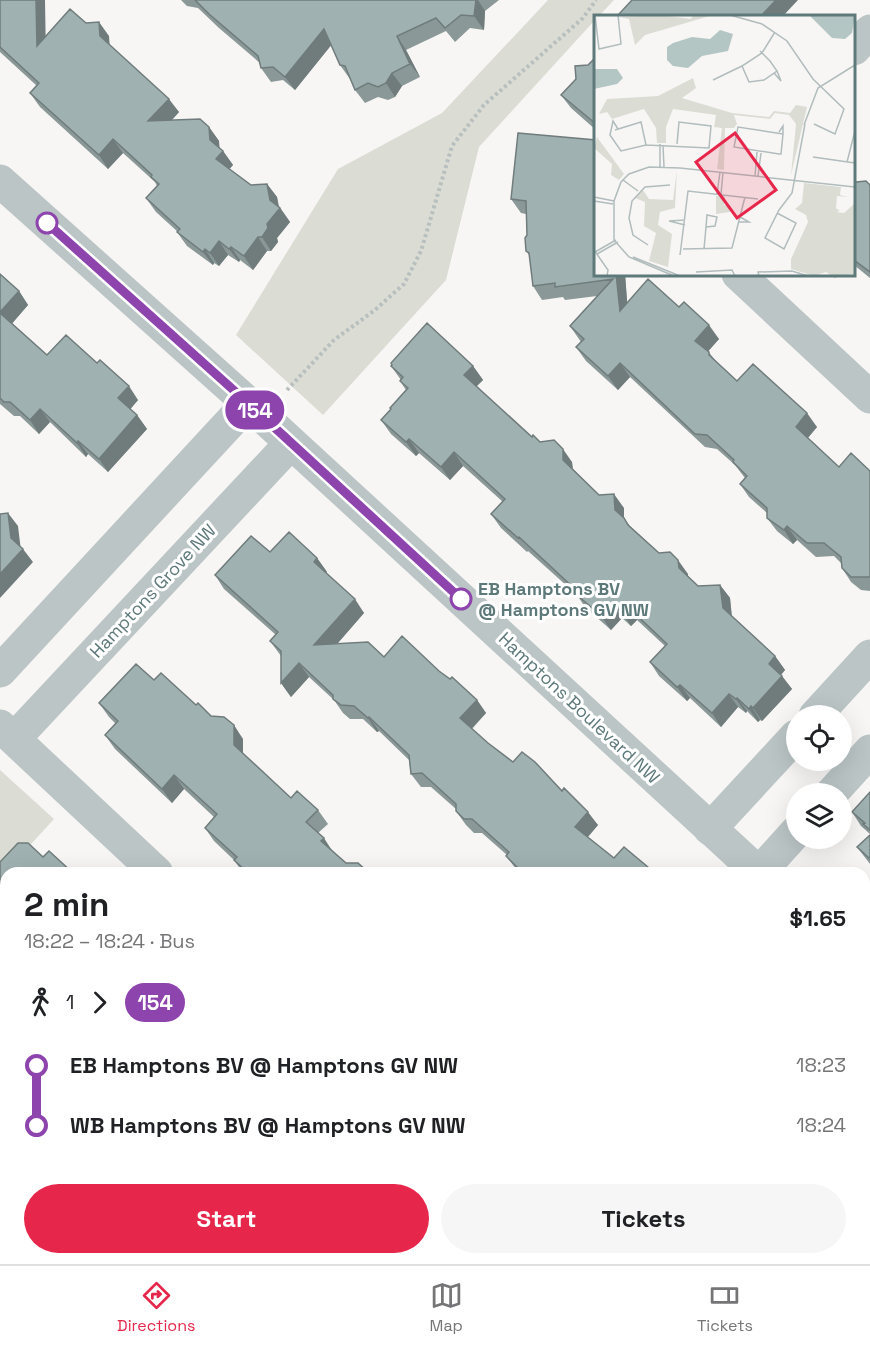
<!DOCTYPE html>
<meta charset="utf-8">
<style>
body{margin:0;font-family:"Space Grotesk",sans-serif;background:#f6f6f6;color:#202124;height:100vh;display:flex;flex-direction:column;font-size:22px;white-space:nowrap}
*{box-sizing:border-box;margin:0}
p{font-size:20px;color:#757577}
.icon{flex:none;width:33px;height:33px;fill:none;stroke:currentColor;stroke-width:2;stroke-linecap:round;stroke-linejoin:round}
.map{position:relative;flex:1;overflow:hidden}
.sheet{position:absolute;left:0px;top:867px;width:870px;height:398px;display:flex;flex-direction:column;background:#fff;border-radius:18px 18px 0 0;box-shadow:0 6px 24px #0002}
.sheet>*{flex:none}
.badge{padding:0 12px;border-radius:20px;font-size:21px;line-height:39px}
.fabs{position:absolute;left:786px;top:705px;display:grid;gap:12px}
.fabs a{display:grid;place-items:center;width:66px;height:66px;border-radius:50%;background:#fff;box-shadow:0 6px 24px #0002;font-size:30px}
.map>.badge{position:absolute;translate:-50% -50%;box-shadow:0 0 0 3px #fff}
.legs{display:flex;align-items:center;gap:9px;height:66px;padding:0 24px;font-size:20px}
.legs p{margin-inline-start:auto}
.summary{display:flex;align-items:center;justify-content:space-between;height:102px;padding:0 24px}
h1{font-size:33px;font-weight:700;line-height:45px}
.action{display:flex;gap:12px;margin-top:auto;padding:12px 24px}
.action a{flex:1;height:69px;border-radius:36px;background:#e6264b;color:#fff;font-size:24px;font-weight:700;line-height:69px;text-align:center}
.action a+a{background:#f6f6f6;color:#202124}
ul{padding:0 24px;list-style:none}
li{display:flex;align-items:center;gap:21px;height:60px;font-size:22px}
li i{display:grid;place-items:center;width:9px;height:100%;margin:0 8px;background:currentColor}
li i::after{content:'';width:15px;height:15px;margin:-8px;border:4px solid;border-radius:50%;background:#fff}
li p{margin-inline-start:auto}
li:first-child i{background:linear-gradient(#0000 50%,currentColor 0)}
li:last-child i{background:linear-gradient(currentColor 50%,#0000 0)}
.menu{display:flex;justify-content:space-around;align-items:center;height:84px;border-top:2px solid #e0e0e0;background:#fff;font-size:16px;color:#757577}
.menu a{display:grid;justify-items:center;gap:3px}
.menu .active{color:#e6264b}
.map>svg:first-child{display:block}
.green{fill:#dbddd4}
.lines{fill:none;stroke-linecap:round;stroke-linejoin:round}
.path{stroke:#b8bfbf;stroke-width:4;stroke-dasharray:3 3;stroke-linecap:butt}
.minor{stroke:#bbc5c5;stroke-width:33}
.tertiary{stroke:#bbc5c5;stroke-width:33}
.wall{fill:#8a9898}
.shaded-wall{fill:#707c7c}
.building{fill:#a0b1b1;stroke:#707c7c;stroke-width:1.5}
.line-1-casing{stroke:#fff;stroke-width:14}
.line-1{stroke:#8e44ad;stroke-width:9}
.stop-1-dot{fill:#fff;stroke:#8e44ad;stroke-width:3}
.labels{text-anchor:middle;stroke-width:6;stroke-linejoin:round;paint-order:stroke}
.stop-label{font-size:18px;font-weight:bold;fill:#5e797a;stroke:#fff;text-anchor:start}
.street-label{font-size:18px;fill:#5e797a;stroke:#fff}
.inset-road{fill:none;stroke:#b1bcbd;stroke-width:1.5}
.view{fill:#e6264b;fill-opacity:0.15;stroke:#e6264b;stroke-width:3}
.inset-edge{fill:none;stroke:#5e797a;stroke-width:3}
</style>
<div class="map">
<svg width="870" height="1264" viewBox="0 0 870 1264">
<rect width="100%" height="100%" fill="#f8f6f5"/>
<path class="green" d="M548 0H614L599 16H596L595 20 479 147 446 280 323 415 236 335 338 169 442 113Z
M0 770 54 819 0 878Z
M0 992 6 998V1063L0 1069Z"/>
<g class="lines">
<path class="path" d="M287 390 334 340 375 310 404 284 421 251 452 146 484 105 583 18 596 0"/>
<path class="minor" d="M854 49 870 31
M738 274 870 397
M0 671 248 403
M815 716 870 656
M0 726 157 873
M14 739 291 443
M831 794 870 751
M710 829 796 736
M759 873 796 832
M78 1264 85 1258"/>
<path class="tertiary" d="M0 181 248 403 759 873
M864 968 870 974"/>
</g>
<path class="wall" d="M0 0 46 36 86 23 109 36V44L179 112 172 120 209 127 219 141V148L223 151 233 165 229 169 251 185 267 184 277 197 279 206 290 222 277 238 278 242 271 251H267L253 270 240 260 239 262 228 255 219 266 214 263 213 265 187 246 177 232H178L156 212 146 198 157 186 155 182 123 153 108 169 40 107 30 93 37 86 0 52Z
M181 0H499L485 11 484 30 470 28 455 42 446 31 406 50 420 77 402 86 395 97 388 100 378 97 365 103 355 90 350 79 340 65 331 45 295 90 283 80 271 82 261 68 260 63 219 28 198 8 187 6Z
M596 57V130L571 108 561 95Z
M518 133 625 274 627 302 679 307 719 339 708 351 715 360 737 381 817 427 808 438 839 467 870 471V591L861 590 851 582 842 568 841 563 834 556 816 557 797 540 793 544 777 531 767 518V513L749 497 740 484 745 478 735 465 717 449 705 447 630 377 618 390 586 361 576 347 581 342 570 326 597 296 565 300 563 297 542 300 533 286 530 256 526 251 527 235 526 214 521 213 511 199Z
M854 185H870V278L854 265Z
M0 274 19 291 28 305 12 323 47 355 138 400 130 409 137 415 147 429 108 472 88 454 86 457 50 422 39 434 20 416H14L0 404Z
M391 366H473L483 380 476 386 532 437 572 462 573 469 599 495 624 508V518L630 526 659 553 688 574V576L698 586 720 585 730 598 732 616 775 656 785 670 781 675 792 689 762 721 760 720 758 722 747 711 746 713 738 707 721 727 690 698 687 701 659 676 650 662 665 646 637 620 631 626 622 618 611 630 585 607 577 595 528 551 527 552 501 528 491 514 503 502 463 466 450 480 419 453 416 456 391 434 381 420 391 410 406 390 400 381 401 380Z
M270 552 317 558 327 572 326 573 364 613 337 644 439 671 477 700 486 713 472 729 488 743 513 762 562 791 598 825 588 837 614 858 655 873H519L506 856 507 855 482 833H474L466 825 456 811V809L431 787H421L411 774 409 760 379 731 377 732 363 719H350L343 713 334 700 309 677 291 697 281 683V656L270 641 276 635 224 589 215 575Z
M154 680 196 705 243 739V754L291 798 318 810 328 824 318 833 333 852 346 863 369 873H243L234 860 214 841 205 828 214 817 184 789 172 803 115 749 105 735 116 724 109 717 99 703Z
M870 792V834L861 826 852 812Z
M870 835V864L857 847Z
M43 857 73 873H6V944L0 939V862Z
M864 1064 870 1101 866 1105 870 1108V1198L867 1194V1180L864 1178Z
M6 1101V1219L0 1214V1166L1 1168Z
M138 1258H260L253 1264H141Z
M342 1258H420L424 1264H346Z"/>
<path class="shaded-wall" d="M36 0H45L46 59 37 46Z
M476 0H478L485 11 484 30 474 16Z
M776 0H798L783 16H761Z
M99 22 109 36 110 49 100 36Z
M324 29 333 43 295 90 285 77Z
M397 36 406 50 420 77 410 64Z
M392 73 402 86 395 97 386 83Z
M169 99 179 112 158 135 148 121Z
M209 127 219 141 220 153 210 140Z
M113 139 123 153 108 169 99 155Z
M223 151 233 165 226 173 216 159Z
M267 184 277 197 279 210 280 208 290 222 277 238 278 242 271 251 262 237 267 224 270 200Z
M258 237 267 251 253 270 244 256Z
M219 241 228 255 219 266 210 253Z
M231 247 240 260 239 262 229 249Z
M205 249 214 263 213 265 203 252Z
M616 274H625L629 325 620 311Z
M832 274H839L835 278Z
M19 291 28 305 10 326 0 312Z
M709 325 719 339 705 355 695 341Z
M620 363 630 377 618 390 608 376Z
M473 366 483 380 474 389 464 375Z
M129 386 138 400 128 412 118 398Z
M40 409 50 422 39 434 30 420Z
M807 413 817 427 805 441 796 427Z
M137 415 147 429 108 472 99 459Z
M409 439 419 453 416 456 406 442Z
M78 441 88 454 86 457 77 443Z
M563 449 572 462 573 474 563 460Z
M454 452 463 466 450 480 441 467Z
M614 494 624 508V523L615 510Z
M8 513 18 526 21 551 23 549 33 562 0 598V574L11 538Z
M787 526 797 540 793 544 784 530Z
M317 558 327 572 323 575 314 562Z
M678 560 688 574V582L679 568Z
M720 585 730 598 732 621 723 608Z
M355 599 364 613 324 659 314 645Z
M612 604 622 618 611 630 601 616Z
M627 606 637 620 631 626 622 613Z
M775 656 785 670 778 678 769 664Z
M299 663 309 677 291 697 281 683Z
M782 676 792 689 762 721 753 708Z
M680 685 690 698 687 701 677 687Z
M729 694 738 707 721 727 712 713Z
M737 698 747 711 746 713 736 699Z
M477 700 486 713 469 731 460 718Z
M751 706 760 720 758 722 749 709Z
M369 717 379 731 377 732 368 718Z
M234 725 243 739V759L234 745Z
M174 775 184 789 172 803 162 789Z
M588 812 598 825 585 840 575 827Z
M324 838 333 852 321 841Z
M870 1076V1101L864 1107V1083Z"/>
<path class="building" d="M0 0H36L37 46 70 9 86 23 99 22 100 36 169 99 148 121 200 119 209 127 210 140 223 151 216 159 251 185 267 184 270 200 280 208 267 224 268 228 262 237H258L244 256 231 247 229 249 219 241 210 253 205 249 203 252 177 232 180 229 146 198 159 184 151 177 152 175 113 139 99 155 30 93 39 83 0 47Z
M195 0H476L474 16 461 15 445 28 436 18 397 36 410 64 392 73 386 83 378 87 368 83 355 90 345 66 340 65 324 29 285 77 273 67 261 68 258 56 209 14Z
M632 0H776L761 16H622L619 14Z
M596 57V124L561 95 576 79 575 66 588 65Z
M518 133 596 140V274H616L620 311 648 279 679 307 684 302 709 325 695 341 709 352V355L737 381 753 364 807 413 796 427 839 467 851 453 870 471V577H851L842 568 841 557 824 543H807L787 526 784 530 767 518V508L740 484 747 476 733 462 734 460 707 435 695 434 620 363 608 376 576 347 584 339 570 326 613 279 555 287V283L533 286 529 253 526 251 525 238 527 235 526 201 511 199Z
M866 181 870 185V272L854 260V185L856 182Z
M0 274 19 291 0 312Z
M0 313 47 355 66 335 97 363 100 360 129 386 118 398 137 415 99 459 78 441 77 443 40 409 30 420 10 402H4L0 398Z
M427 323 473 366 464 375 532 437 533 435 540 442 554 440 563 449V460L599 495 614 494 615 510 624 518 628 525 659 553 670 552 678 560 679 568 698 586 720 585 723 608 775 656 769 664 782 676 753 708 751 706 749 709 737 698 736 699 729 694 712 713 680 685 677 687 650 662 667 644 627 606 622 613 612 604 601 616 575 593 577 591 519 537 518 538 491 514 505 499 454 452 441 467 409 439 406 442 381 420 391 409 390 408 408 388 400 381 403 377 391 366 392 365 391 363Z
M8 513 11 538 23 549 0 574V514Z
M289 532 317 558 314 562 355 599 314 645 368 642 384 657 402 636 439 671 450 679 452 677 477 700 460 718 488 743 513 762 522 752 535 762 562 791 564 788 588 812 575 827 614 858 624 847 655 873H520V870L506 856 509 852 472 819H464L456 811V804L422 773 411 774 409 755 369 717 368 718 354 706 341 705 333 699V695L299 663 281 683V651L270 641 278 632 215 575 251 536 270 552Z
M136 664 154 680 161 673 196 705 198 703 211 716 224 717 234 725V745L291 798 297 791 318 810 306 822 324 838 321 841 346 863H358L369 873H248L234 860 237 857 205 828 217 814 174 775 162 789 105 735 118 721 99 703Z
M870 792V830L863 824 865 823 852 812Z
M870 835V859L857 847Z
M18 843H28L43 857 49 851 73 873H6V940L0 934V862Z
M864 1064 870 1069V1076L864 1083Z
M3 1101H6V1215L0 1209V1166L1 1168 0 1156V1103Z
M864 1103 870 1108V1194H867L866 1175 864 1173Z
M138 1258H233L227 1264H142Z
M344 1258H407L401 1264H348Z
M553 1258H624L635 1264H550Z"/>
<g class="lines">
<defs>
<path id="line-1" d="M47 223 248 403 461 599"/>
</defs>
<use href="#line-1" class="line-1-casing"/>
<use href="#line-1" class="line-1"/>
</g>
<g class="stop-1-dot">
<circle cx="47" cy="223" r="10"/>
<circle cx="461" cy="599" r="10"/>
</g>
<g class="labels">
<g class="stop-label">
<text x="478" y="595">EB Hamptons BV<tspan x="478" dy="21">@ Hamptons GV NW</tspan></text>
</g>
<g class="street-label">
<text transform="translate(153 591) rotate(-47)" y="6">Hamptons Grove NW</text>
<text transform="translate(579 708) rotate(43)" y="6">Hamptons Boulevard NW</text>
</g>
</g>
<g transform="translate(594 15)">
<rect width="261" height="261" fill="#f8f6f5"/>
<path d="M67 0 97 4 99 0H119L51 20 41 30 35 4 25 2ZM99 63 102 73 88 83 138 98 175 102 180 96 196 98 202 90 213 92 197 160 202 109 195 100 181 98 176 104 140 100 143 109 140 113H131L130 155 123 154 128 113 120 112 122 100 79 94 72 112V128H63L62 113 50 94 18 104 13 97 5 99 13 84 64 81ZM3 122 30 159 25 165 17 160 18 149 0 133ZM83 155 81 193 66 197 64 210 78 219 74 252 55 246 62 218 50 211 51 187 41 183 49 175 55 184 79 185ZM210 168 247 172 246 180 254 182 243 181 242 193 246 196 242 197 250 198 261 188V259L238 261 232 257 220 261 197 254V244L214 207 212 200 201 194 208 188ZM122 181H131L130 190 137 191 136 197 122 199Z" fill="#dbddd4"/>
<path d="M215 0H261L258 18 251 24 238 23ZM126 15 139 19 134 36 108 41 94 53 79 51 73 45V32L79 28 98 22 116 24ZM0 54H23L29 63 23 69 0 74Z" fill="#b4c6c4"/>
<path class="inset-road" d="M1 0 5 34 27 29 24 0M136 0 168 9 193 26 219 64 250 94 241 119 220 109M166 36 176 46 183 56 170 65 155 67 148 51 168 38 181 17M180 58 187 66 183 56M119 65 148 51M210 110 224 73 261 50M24 114 19 106 16 120 27 136 52 130 115 133 117 111 85 107 83 129M21 115 47 107 52 130M185 117 189 111V119L187 139H185L140 132 144 112 189 119M69 130 70 152M219 142 261 148M253 147 261 116M66 152V129M161 161 163 137M164 161 167 138M29 165 44 176M123 179 126 157M127 179 129 157M0 182 20 186M0 186 19 189M183 198 202 208 190 234 171 223 185 195 198 178 211 109M145 207H155L146 202M91 210 75 206 91 205M54 230 39 220 35 203 38 186 51 172 76 170M89 234 138 233 151 182M110 234 112 212 113 200 123 202 121 211 112 212M0 235 14 255 13 261M1 237 22 225M3 239 24 227M86 240 94 176 164 184M39 242 86 261M102 257 138 255 141 261M80 261 35 242 20 225V186L27 167 35 159 55 152 86 153 261 172M165 261 164 257 198 256 214 261"/>
<path class="view" d="M141 118 182 175 143 203 102 147Z"/>
<rect width="261" height="261" class="inset-edge"/>
</g>
</svg>
<div class="fabs">
<a><svg class="icon" aria-label="locate" viewBox="0 0 24 24"><circle cx="12" cy="12" r="6"/><path d="M12 2v4M12 18v4M2 12h4M18 12h4"/></svg></a>
<a><svg class="icon" aria-label="layers" viewBox="0 0 24 24"><path d="M12 4l9 5-9 5-9-5zM3 14l9 5 9-5"/></svg></a>
</div>
<b class="badge" style="left:255px;top:410px;background:#8e44ad;color:#fff">154</b>
<section class="sheet">
<div class="summary"><div><h1>2 min</h1><p>18:22 – 18:24 · Bus</p></div><b>$1.65</b></div>
<div class="legs"><svg class="icon" aria-label="walk" viewBox="0 0 24 24"><circle cx="13" cy="4" r="2"/><path d="M13 8l-2 6 4 7M11 14l-3 7M7 12l3-4h3l4 4"/></svg>1<svg class="icon" aria-label="forward" viewBox="0 0 24 24"><path d="M9 5l7 7-7 7"/></svg><b class="badge" style="background:#8e44ad;color:#fff">154</b></div>
<ul>
<li><i style="color:#8e44ad"></i><b>EB Hamptons BV @ Hamptons GV NW</b><p>18:23</p></li>
<li><i style="color:#8e44ad"></i><b>WB Hamptons BV @ Hamptons GV NW</b><p>18:24</p></li>
</ul>
<div class="action"><a>Start</a><a>Tickets</a></div>
</section>
</div>
<nav class="menu">
<a class="active"><svg class="icon" aria-label="directions" viewBox="0 0 24 24"><path d="M12 3l9 9-9 9-9-9zM9 14v-3h6M13 9l2 2-2 2"/></svg>Directions</a>
<a><svg class="icon" aria-label="map" viewBox="0 0 24 24"><path d="M3 6l6-2 6 2 6-2v14l-6 2-6-2-6 2zM9 4v14M15 6v14"/></svg>Map</a>
<a><svg class="icon" aria-label="tickets" viewBox="0 0 24 24"><path d="M3 7h18v10H3zM15 7v10"/></svg>Tickets</a>
</nav>
